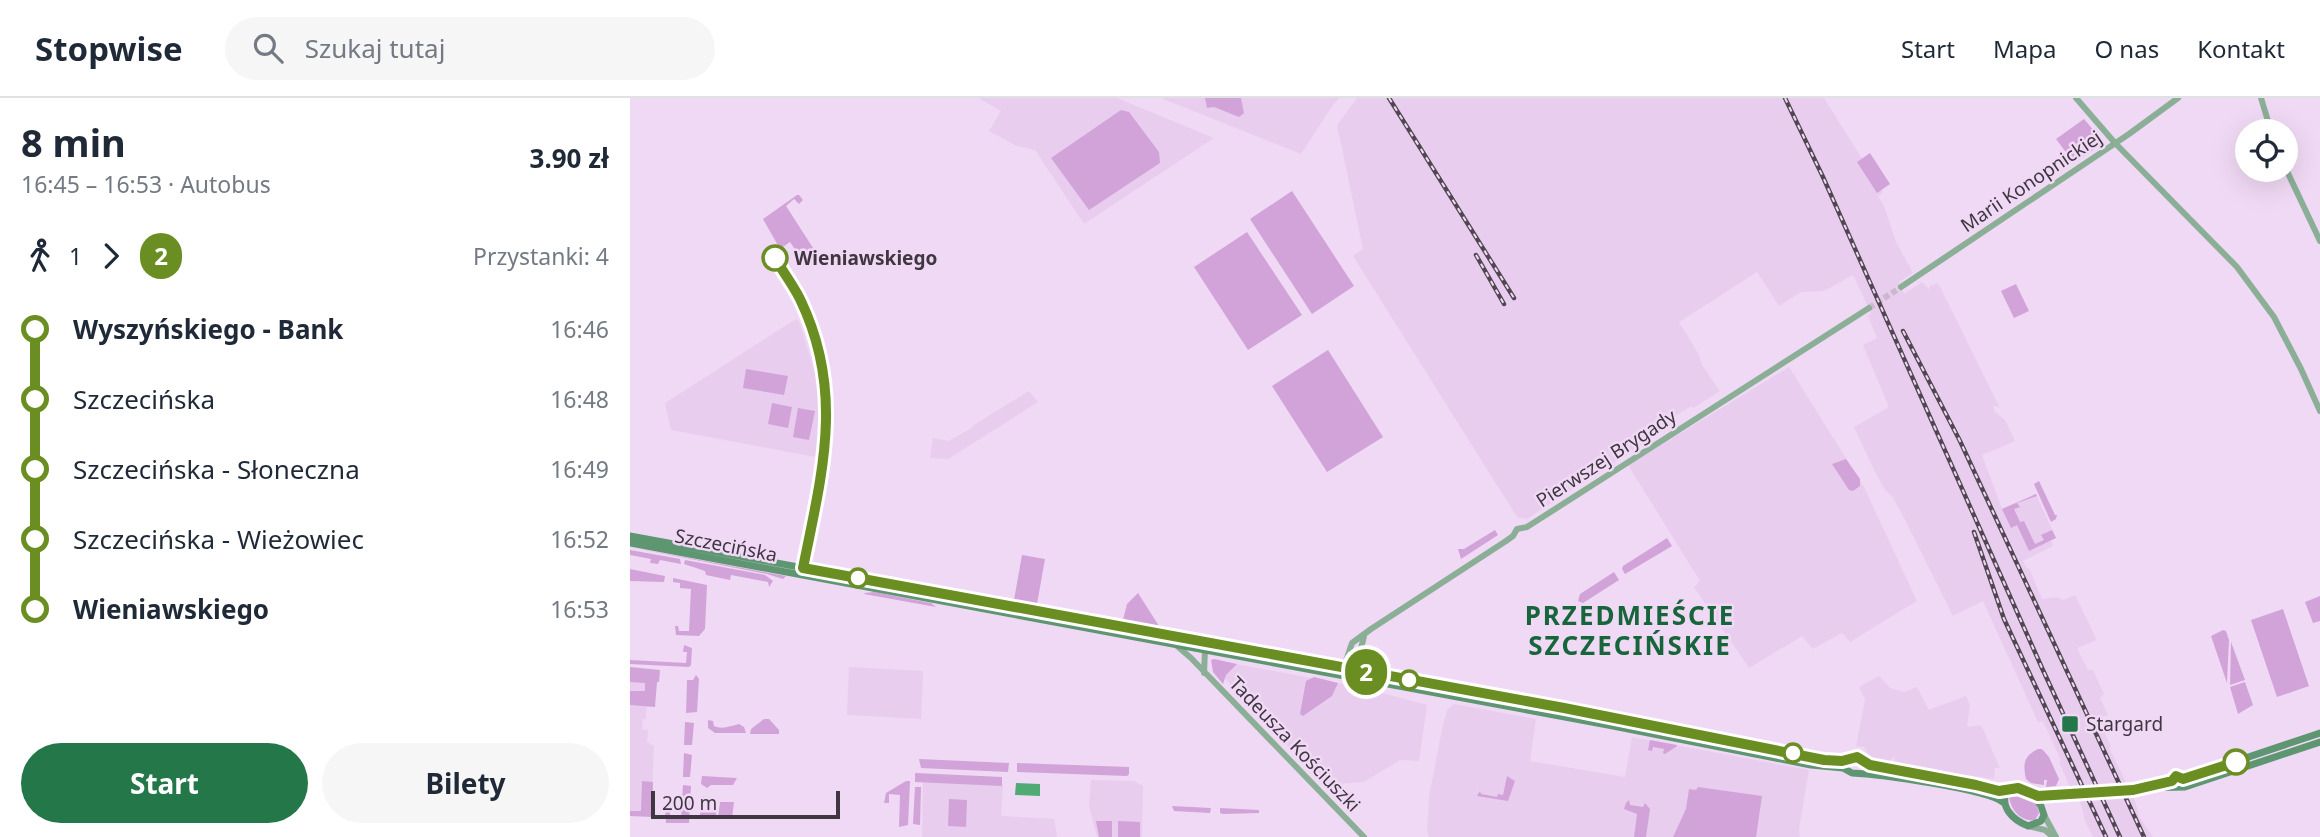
<!DOCTYPE html>
<html lang="pl">
<meta charset="utf-8">
<style>
body{margin:0;font-family:"Noto Sans",sans-serif;background:#f6f6f7;color:#1f2937;height:100vh;display:flex;flex-direction:column;font-size:26px;white-space:nowrap}
*{box-sizing:border-box;margin:0}
p{font-size:23px;color:#747a83}
.icon{flex:none;width:38px;height:38px;fill:none;stroke:currentColor;stroke-width:2;stroke-linecap:round;stroke-linejoin:round}
.map{position:relative;flex:1;overflow:hidden}
.drawer{display:flex;flex-direction:column;background:#fff;width:630px}
.drawer>*{flex:none}
.badge{padding:0 14px;border-radius:23px;font-size:24px;line-height:46px}
.tools{position:absolute;left:1605px;top:21px;display:grid;gap:14px}
.tools a{display:grid;place-items:center;width:63px;height:63px;border-radius:50%;background:#fff;box-shadow:0 7px 28px #0002;font-size:35px}
.scale{position:absolute;left:21px;bottom:18px;width:189px;box-sizing:border-box;padding-left:7px;border:4px solid #3f3641;border-top:0;font-size:19px;line-height:24px;white-space:nowrap;color:#3f3641;-webkit-text-stroke:5px #f0d9f4;paint-order:stroke}
.map>.badge{position:absolute;translate:-50% -50%;box-shadow:0 0 0 4px #fff}
.legs{display:flex;align-items:center;gap:10px;height:77px;padding:0 21px;font-size:23px}
.legs p{margin-inline-start:auto}
.head{display:flex;align-items:center;justify-content:space-between;height:119px;padding:0 21px}
h1{font-size:38px;font-weight:700;line-height:52px}
.action{display:flex;gap:14px;margin-top:auto;padding:14px 21px}
.action a{flex:1;height:80px;border-radius:42px;background:#237749;color:#fff;font-size:28px;font-weight:700;line-height:80px;text-align:center}
.action a+a{background:#f6f6f7;color:#1f2937}
ul{padding:0 21px;list-style:none}
li{display:flex;align-items:center;gap:24px;height:70px;font-size:26px}
li i{display:grid;place-items:center;width:10px;height:100%;margin:0 9px;background:currentColor}
li i::after{content:'';width:18px;height:18px;margin:-9px;border:5px solid;border-radius:50%;background:#fff}
li p{margin-inline-start:auto}
li:first-child i{background:linear-gradient(#0000 50%,currentColor 0)}
li:last-child i{background:linear-gradient(currentColor 50%,#0000 0)}
header{display:flex;align-items:center;gap:42px;box-sizing:border-box;height:98px;padding:0 35px;background:#fff;border-bottom:2px solid #e0e1e3}
header strong{font-size:33px}
nav{display:flex;gap:38px;margin-inline-start:auto;font-size:24px}
.search{width:490px;height:63px;background:#f6f6f7;display:flex;align-items:center;gap:18px;box-sizing:border-box;padding:0 24px;border-radius:38px;color:#747a83;font-size:26px}
main{display:flex;flex:1;min-height:0}
.map>svg:first-child{display:block}
.built{fill:#e9cdee}
.green{fill:#d1a3d9}
.water{fill:#51aa74}
.lines{fill:none;stroke-linecap:round;stroke-linejoin:round}
.tertiary-tunnel{stroke:#cdb8d0;stroke-width:6;stroke-dasharray:6 3;stroke-linecap:butt}
.secondary-tunnel{stroke:#cdb8d0;stroke-width:7;stroke-dasharray:7 3.5;stroke-linecap:butt}
.tertiary{stroke:#8baf96;stroke-width:6}
.secondary{stroke:#5e9672;stroke-width:7}
.rail-casing{stroke:#514753;stroke-width:4.5}
.rail{stroke:#f0d9f4;stroke-width:2;stroke-dasharray:5;stroke-linecap:butt}
.line-1-casing{stroke:#fff;stroke-width:16}
.line-1{stroke:#6b8e23;stroke-width:10}
.stop-1-dot{fill:#fff;stroke:#6b8e23;stroke-width:3.5}
.poi-dot{fill:#237749;stroke:#f0d9f4;stroke-width:2.5}
.labels{text-anchor:middle;stroke-width:5;stroke-linejoin:round;paint-order:stroke}
.street-label{font-size:19px;fill:#3f3641;stroke:#f0d9f4}
.stop-label{font-size:19px;font-weight:bold;fill:#3f3641;stroke:#f0d9f4;text-anchor:start}
.poi-label{font-size:19px;fill:#3f3641;stroke:#f0d9f4;text-anchor:start}
.district-label{font-size:26px;font-weight:bold;letter-spacing:2px;fill:#17653b;stroke:#f0d9f4}
</style>
<header>
<strong>Stopwise</strong>
<div class="search"><svg class="icon" aria-label="search" viewBox="0 0 24 24"><circle cx="10" cy="10" r="6"/><path d="M15 15l6 6"/></svg>Szukaj tutaj</div>
<nav><a>Start</a><a>Mapa</a><a>O nas</a><a>Kontakt</a></nav>
</header>
<main>
<section class="drawer">
<div class="head"><div><h1>8 min</h1><p>16:45 – 16:53 · Autobus</p></div><b>3.90 zł</b></div>
<div class="legs"><svg class="icon" aria-label="walk" viewBox="0 0 24 24"><circle cx="13" cy="4" r="2"/><path d="M13 8l-2 6 4 7M11 14l-3 7M7 12l3-4h3l4 4"/></svg>1<svg class="icon" aria-label="forward" viewBox="0 0 24 24"><path d="M9 5l7 7-7 7"/></svg><b class="badge" style="background:#6b8e23;color:#fff">2</b><p>Przystanki: 4</p></div>
<ul>
<li><i style="color:#6b8e23"></i><b>Wyszyńskiego - Bank</b><p>16:46</p></li>
<li><i style="color:#6b8e23"></i><span>Szczecińska</span><p>16:48</p></li>
<li><i style="color:#6b8e23"></i><span>Szczecińska - Słoneczna</span><p>16:49</p></li>
<li><i style="color:#6b8e23"></i><span>Szczecińska - Wieżowiec</span><p>16:52</p></li>
<li><i style="color:#6b8e23"></i><b>Wieniawskiego</b><p>16:53</p></li>
</ul>
<div class="action"><a>Start</a><a>Bilety</a></div>
</section>
<div class="map">
<svg width="1690" height="739" viewBox="0 0 1690 739">
<rect width="100%" height="100%" fill="#f0d9f4"/>
<path class="built" d="M348 0H487L584 40 454 126 405 52 387 48 359 33 371 13Z
M531 0H709L703 7 671 56Z
M727 0H1194L1253 94 1248 98 1254 108 1266 144 1283 175 1269 184 1274 196 1292 184 1299 191 1300 188 1308 185 1370 310 1363 307 1365 314 1375 322 1385 343 1352 357 1372 411 1406 396 1426 440 1421 442 1423 448 1393 463 1397 471 1399 470 1412 501 1427 499 1433 502 1445 497 1467 542 1447 550 1458 572H1463L1474 596 1470 600 1478 617 1468 622 1481 648 1479 650 1504 700 1510 720 1523 739H1463L1454 721 1452 709 1443 689H1440L1429 664 1431 662 1413 623 1408 624 1353 503 1323 518 1271 414 1262 398 1255 392 1245 374 1224 329 1259 309 1233 247 1247 240 1238 218 1241 215 1223 177 1194 193 1171 194 1149 208 1127 174 1049 224 1069 257 1072 267 1090 293 1063 310 1062 308 1053 313 1030 329 1032 333 897 421 887 419 723 158 733 151 707 27Z
M166 221 169 223 191 294V328L186 359 41 332 35 305Z
M1159 269 1234 389 1287 503 1220 544 1212 535 1183 551 1172 538 1119 570 1064 489 1070 483 998 367Z
M399 293 408 304 318 361 300 360 303 340 318 343 342 330 344 327Z
M585 562 734 590 797 607 789 663 770 662 734 684 695 687 587 572Z
M219 569 293 573 291 621 217 617Z
M0 572 19 573 16 621H13L12 631 18 632 17 644 24 648 21 718 0 717Z
M1249 578 1260 590 1274 594 1287 589 1299 612 1336 598 1340 607 1337 629 1351 627 1370 670H1365L1364 681 1267 667 1264 665 1265 658 1260 663H1254L1240 659 1234 649 1226 648 1235 602 1229 589Z
M824 606 906 621 900 663 995 679 1002 639 1179 672 1169 731 1170 739H799L797 733 799 699 813 626 817 612Z
M461 682 504 683 513 688 512 739H467L459 708Z
M293 684 373 687 371 718 424 721 427 739H292Z"/>
<path class="green" d="M575 0H611L614 15 609 19 584 9 577 10Z
M491 12 499 14 529 54 530 65 459 112 421 60Z
M1454 21 1471 41 1466 50 1444 65 1426 41Z
M1240 55 1260 86 1247 95 1227 64Z
M662 93 724 188 682 216 620 121Z
M167 97H169L173 102 169 106 164 101 156 108 185 153 172 162 160 144 150 151 133 121Z
M617 134 672 217 618 252 564 169Z
M1386 186 1399 213 1384 220 1371 193Z
M698 252 753 339 697 374 642 288Z
M116 271 158 278 154 297 113 290Z
M142 305 162 309 158 330 138 326Z
M168 310 185 313 179 342 163 339Z
M1216 361 1230 381V388L1223 393 1219 392 1202 366Z
M1409 383 1425 417H1427L1426 421 1421 424 1404 386Z
M1406 396 1407 398 1387 405 1390 409 1384 411 1390 424 1394 423 1405 446 1414 442 1411 437 1422 432 1426 440 1399 453 1387 427 1381 430 1372 411Z
M865 432 868 437 831 461 828 451H834Z
M1037 440 1042 448 995 476 992 471 993 468Z
M0 449 156 478 153 481 137 476Z
M0 452 50 461 51 466 30 462 28 466 20 465 21 461 0 457Z
M392 457 415 461 407 506 384 502Z
M55 462 135 477 143 483 139 489 138 484 101 477 100 482 76 477 75 473 54 466Z
M0 471 35 478 34 484 0 483Z
M984 474 989 482 953 505 948 503 950 496Z
M43 480 77 487 75 531 69 538 46 537 45 528H48L49 533H59L61 491 50 490V485L43 484Z
M244 494 301 505 306 509 234 496 235 495Z
M508 495 529 528 493 522 497 506Z
M1690 498V523L1683 525 1675 504Z
M1653 511 1679 588 1647 599 1621 522Z
M1593 532 1596 533 1599 542 1597 585 1581 538Z
M1601 544 1615 582 1600 587Z
M54 547 62 550 61 567 59 569 0 566V562L56 565 57 554H53Z
M584 561 607 566 596 577 593 586 583 574 581 562Z
M0 569 30 572 29 584H27L25 609 0 607V593H15V585L0 584Z
M66 577 69 581 67 614 56 615 57 582H63Z
M684 579 708 585 702 598 673 618 670 616 676 583Z
M1615 584 1623 607 1608 616 1600 589Z
M134 621H139L149 632V636H120L121 631Z
M78 622 83 623 84 628C93 632 100 628 109 626L114 629 116 635H85L78 630Z
M55 624 64 625 62 647H54Z
M1020 642 1047 647V648L1035 656 1033 655 1034 651 1023 649 1022 653 1018 652Z
M1408 651H1412L1419 659 1429 681 1426 688 1416 689 1417 682H1414V687L1401 685 1396 681C1393 667 1393 658 1408 651Z
M54 655 62 657 60 679H53Z
M289 661 379 665 378 674 291 670Z
M387 665 499 669V676L497 678 387 674Z
M285 675 372 679V688L285 684Z
M72 678 107 680 103 687H81L77 690 71 686Z
M877 678 885 683 878 703 847 698 850 693 851 696 867 699 868 696 873 697Z
M12 683 23 684 22 719 0 718V713H11Z
M276 683H280L278 727 269 729 270 697 259 696V705H254L256 695Z
M53 687 61 688 59 725H36L35 710H40V721H51Z
M285 689H291L290 727 283 726Z
M1068 689 1132 698 1126 739H1043L1056 711 1059 691 1066 692Z
M1385 693C1397 696 1407 703 1409 715L1405 722C1391 724 1381 712 1379 699L1381 695Z
M73 698C82 701 88 712 86 721L70 720V703Z
M319 701 337 702 336 729 318 728Z
M999 702 1000 707 1013 709 1015 705 1020 711 1016 739H1004L1007 716 994 711 996 705Z
M90 704H104L102 720 88 721Z
M542 708 581 710 580 715 544 713Z
M590 710 629 712V715L593 716 590 715Z
M466 723H482V739H469Z
M488 723 510 724V739H488Z"/>
<path class="water" d="M386 685 410 686V698L385 697Z"/>
<g class="lines">
<path class="tertiary-tunnel" d="M1239 210 1271 189"/>
<path class="secondary-tunnel" d="M1443 696 1500 692"/>
<path class="tertiary" d="M1446 0 1485 45 1607 169 1644 219 1671 271 1690 313
M1631 0 1641 33
M1656 71 1690 143
M1271 189 1499 36 1548 0
M734 538 726 572 716 579 714 569 722 545 741 531 876 443 883 438 887 431 897 429 1239 210
M546 547 561 560 734 739
M574 575 575 552
M1414 717 1426 739
M1398 728 1415 732 1423 739"/>
<path class="secondary" d="M0 438 934 610 1194 662 1212 663 1227 658 1240 667 1346 687 1369 693 1385 689 1393 691 1403 697 1411 708 1414 717 1411 723 1398 728C1383 722 1369 709 1377 692
M0 445 978 627 1181 667 1213 670 1222 675C1247 676 1359 691 1374 705
M1553 681 1690 635
M1513 690 1555 689 1690 644
M1500 692 1542 683 1546 678 1553 681
M1404 697 1443 696"/>
<defs>
<path id="rail" d="M759 0 884 200
M1155 0 1193 79 1412 570 1490 739
M846 157 874 206
M1273 233 1330 343 1514 739
M1344 434 1374 521 1476 739"/>
</defs>
<use href="#rail" class="rail-casing"/>
<use href="#rail" class="rail"/>
</g>
<g class="lines">
<defs>
<path id="line-1" d="M145 160C153 174 163 187 170 201 215 294 192 375 173 470L934 610 1194 662 1212 663 1227 659 1240 667 1346 687 1369 693 1388 690 1408 698 1503 692 1542 683 1546 678 1553 681 1606 664"/>
</defs>
<use href="#line-1" class="line-1-casing"/>
<use href="#line-1" class="line-1"/>
</g>
<g class="stop-1-dot">
<circle cx="145" cy="160" r="12"/>
<circle cx="228" cy="480" r="9"/>
<circle cx="779" cy="582" r="9"/>
<circle cx="1163" cy="655" r="9"/>
<circle cx="1606" cy="664" r="12"/>
</g>
<rect class="poi-dot" x="1431" y="617" width="18" height="18" rx="3.5"/>
<g class="labels">
<g class="street-label">
<text transform="translate(1401 83) rotate(-34)" y="7">Marii Konopnickiej</text>
<text transform="translate(976 360) rotate(-33)" y="7">Pierwszej Brygady</text>
<text transform="translate(96 447) rotate(11)" y="7">Szczecińska</text>
<text transform="translate(665 646) rotate(46)" y="7">Tadeusza Kościuszki</text>
</g>
<g class="stop-label">
<text x="164" y="167">Wieniawskiego</text>
</g>
<g class="poi-label">
<text x="1456" y="633">Stargard</text>
</g>
<g class="district-label">
<text x="1000" y="527">PRZEDMIEŚCIE<tspan x="1000" dy="30">SZCZECIŃSKIE</tspan></text>
</g>
</g>
</svg>
<div class="tools">
<a><svg class="icon" aria-label="locate" viewBox="0 0 24 24"><circle cx="12" cy="12" r="6"/><path d="M12 2v4M12 18v4M2 12h4M18 12h4"/></svg></a>
</div>
<div class="scale">200 m</div>
<b class="badge" style="left:736px;top:574px;background:#6b8e23;color:#fff">2</b>
</div>
</main>
